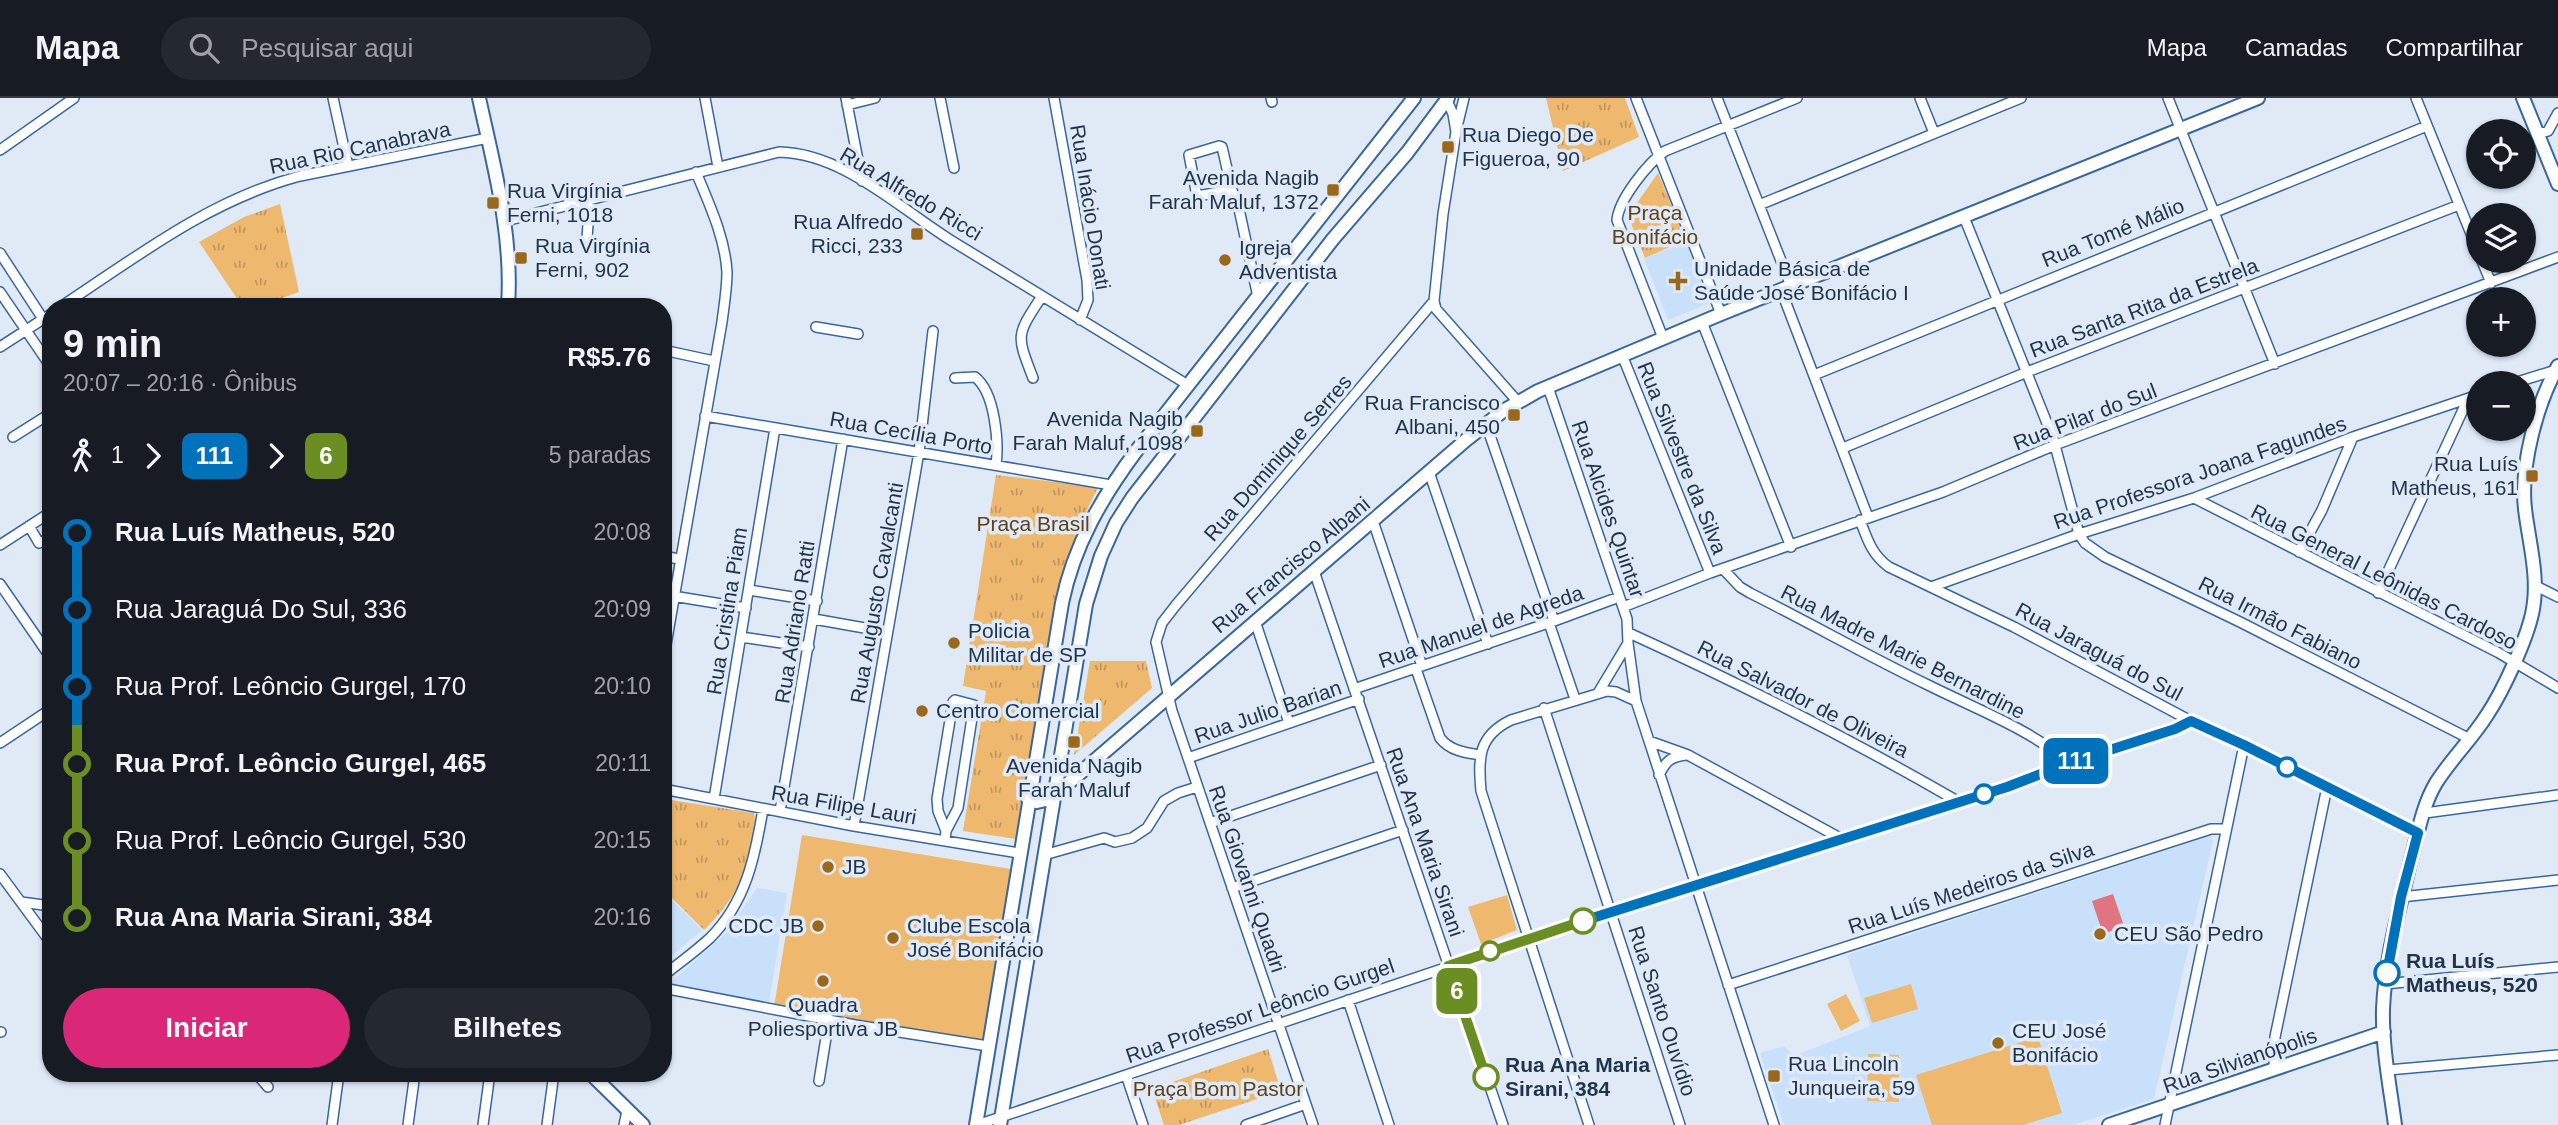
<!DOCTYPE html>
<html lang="pt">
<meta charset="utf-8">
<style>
body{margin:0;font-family:Arial,sans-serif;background:#242831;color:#f1f3f6;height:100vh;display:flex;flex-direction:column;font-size:26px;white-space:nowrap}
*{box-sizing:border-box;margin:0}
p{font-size:23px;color:#9ea1a6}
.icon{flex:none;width:38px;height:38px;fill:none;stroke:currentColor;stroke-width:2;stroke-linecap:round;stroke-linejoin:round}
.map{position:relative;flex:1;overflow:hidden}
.details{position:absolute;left:42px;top:200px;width:630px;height:784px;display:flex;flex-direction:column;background:#171b24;border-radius:28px;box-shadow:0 2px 5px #0004}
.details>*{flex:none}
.badge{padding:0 14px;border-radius:10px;font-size:24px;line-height:46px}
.fabs{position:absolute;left:2466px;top:21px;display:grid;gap:14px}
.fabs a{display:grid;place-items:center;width:70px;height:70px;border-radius:50%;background:#171b24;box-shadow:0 2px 5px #0004;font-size:35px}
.map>.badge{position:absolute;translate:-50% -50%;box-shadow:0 0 0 4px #fff}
.legs{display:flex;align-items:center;gap:10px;height:77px;padding:0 21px;font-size:23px}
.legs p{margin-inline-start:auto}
.headline{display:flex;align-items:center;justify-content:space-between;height:119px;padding:0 21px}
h1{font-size:38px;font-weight:700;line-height:52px}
.primary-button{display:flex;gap:14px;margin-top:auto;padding:14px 21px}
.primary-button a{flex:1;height:80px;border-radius:42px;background:#db2777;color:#fff;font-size:28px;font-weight:700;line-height:80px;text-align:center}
.primary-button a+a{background:#242831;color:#f1f3f6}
ul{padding:0 21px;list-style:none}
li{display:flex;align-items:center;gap:24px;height:77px;font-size:26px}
li i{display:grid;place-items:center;width:10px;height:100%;margin:0 9px;background:currentColor}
li i::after{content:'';width:18px;height:18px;margin:-9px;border:5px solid;border-radius:50%;background:#171b24}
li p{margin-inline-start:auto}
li:first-child i{background:linear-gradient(#0000 50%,currentColor 0)}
li:last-child i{background:linear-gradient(currentColor 50%,#0000 0)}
header{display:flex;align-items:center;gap:42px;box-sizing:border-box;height:98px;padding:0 35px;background:#171b24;border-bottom:2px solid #363941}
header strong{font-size:33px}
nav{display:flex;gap:38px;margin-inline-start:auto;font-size:24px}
.search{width:490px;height:63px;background:#242831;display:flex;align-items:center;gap:18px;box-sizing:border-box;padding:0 24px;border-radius:38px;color:#9ea1a6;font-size:26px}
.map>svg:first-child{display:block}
.built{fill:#c9e0fb}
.park{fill:url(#park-tufts)}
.garden{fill:#eeb86f}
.water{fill:#e07481}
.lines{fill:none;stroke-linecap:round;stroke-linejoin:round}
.street-casing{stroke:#38679d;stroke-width:12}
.secondary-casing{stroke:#38679d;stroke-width:16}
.street{stroke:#fff;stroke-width:9}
.secondary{stroke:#fff;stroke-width:12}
.line-1-casing{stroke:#fff;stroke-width:16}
.line-2-casing{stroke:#fff;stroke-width:16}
.line-1{stroke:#0072bc;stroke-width:10}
.line-2{stroke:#6b8e23;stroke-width:10}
.poi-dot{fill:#99681b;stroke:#e0eaf7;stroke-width:2.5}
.stop-1-dot{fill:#fff;stroke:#0072bc;stroke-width:3.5}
.stop-2-dot{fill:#fff;stroke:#6b8e23;stroke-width:3.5}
.labels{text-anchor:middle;stroke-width:7;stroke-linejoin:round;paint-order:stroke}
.poi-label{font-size:21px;fill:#1f334b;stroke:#e0eaf7;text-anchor:start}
.street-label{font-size:21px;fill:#1f334b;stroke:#e0eaf7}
.park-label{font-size:21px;fill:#5c411a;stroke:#e0eaf7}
.stop-label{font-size:21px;font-weight:bold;fill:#1f334b;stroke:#e0eaf7;text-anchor:start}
</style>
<header>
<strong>Mapa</strong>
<div class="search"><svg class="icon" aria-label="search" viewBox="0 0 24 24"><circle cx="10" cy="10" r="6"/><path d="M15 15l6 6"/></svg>Pesquisar aqui</div>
<nav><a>Mapa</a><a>Camadas</a><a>Compartilhar</a></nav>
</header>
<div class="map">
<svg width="2558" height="1027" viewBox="0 0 2558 1027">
<defs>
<pattern id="park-tufts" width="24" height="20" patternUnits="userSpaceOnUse" patternTransform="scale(1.75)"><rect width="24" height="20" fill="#eeb86f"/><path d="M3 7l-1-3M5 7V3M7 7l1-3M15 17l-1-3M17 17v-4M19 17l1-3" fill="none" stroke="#c0965d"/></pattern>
</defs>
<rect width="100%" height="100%" fill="#e0eaf7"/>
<path class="built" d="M1688 143 1712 204 1668 222 1644 161Z
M2210 738 2213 743 2154 1001 2073 1027H1784L1760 955 1784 948 1794 958 1870 928 1847 857Z
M757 790 787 795 769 905 670 885 726 835Z
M663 793 702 832 663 865Z"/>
<path class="park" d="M1546 0H1625L1639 39 1563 73Z
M1658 75 1686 142 1645 160 1628 118Z
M280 106 299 194 260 208H242L199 144 244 119Z
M996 377 1098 389C1079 428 1064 466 1054 509L1016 741 963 733 986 593 963 588Z
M1090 563H1146L1152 590 1074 657Z
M671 702 754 715C762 759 733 804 704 832L663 791V746Z
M1268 951 1281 993 1179 1027H1164L1152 991Z"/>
<path class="garden" d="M802 737 1011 771 983 942 774 909Z
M1507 797 1517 832 1481 846 1468 809Z
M1911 886 1918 911 1872 925 1864 900Z
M1846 896 1860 923 1841 933 1827 906Z
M2038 939 2062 1015 2023 1027H1932L1916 977Z
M1868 956 1899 957V1004L1867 1003Z"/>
<path class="water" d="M2113 796 2124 828 2103 836 2092 803Z"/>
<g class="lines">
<defs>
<path id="street" d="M333 0 348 68
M705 0 718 69
M846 0 862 83
M940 0 954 70
M1054 0 1087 182 1088 202 1080 222
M1271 0 1272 4
M1446 0 1453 16 1456 34 1443 116 1434 203 1436 211 1518 304
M1636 0 1721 216
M1717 0 1791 188
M1920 0 1934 35
M2168 0 2275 266
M2416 0 2478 153
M847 7 875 0
M1457 29 1464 0
M2538 36 2548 33 2558 15
M0 52 74 0
M1232 92 1197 98 1189 57 1219 48 1222 49 1232 92 1239 111 1258 199
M1759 107 2021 0
M1964 119 2053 340 2079 436 2085 445 2105 459 2240 524 2470 641
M505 123 779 54C843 55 899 110 952 143 1030 191 1109 239 1188 287
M587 140 590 101
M0 155 43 221
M2482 163 2491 185
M1781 192 1868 419
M0 194 51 269
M62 208C139 157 210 102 300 78L488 40
M1702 224 1791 449
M816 229 858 236
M1663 240 1617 122C1619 101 1648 65 1665 53L1797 0
M0 249 51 216
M663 252 714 263
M1622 257 1710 475
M1814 277 2427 28
M955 280 975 279C995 294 999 344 996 367
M1033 280C1016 236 1016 238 1042 198
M2514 285 2556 272
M1548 289 1627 521 1628 545 1598 595
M705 318 1111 387
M1486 326 1554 523
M13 339 51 315
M1843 350 2027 274 2459 107
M1429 374 1488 546
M2194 400 2499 555 2558 590
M1860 422C1867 441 1872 457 1889 469L2014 529 2191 623 2244 647 2418 735
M1373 423 1422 568
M29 428 39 445 51 440
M0 447 51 414
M2299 454 2322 412 2353 339
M663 458 679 461
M1723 471 1740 489 1750 495C1810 525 1868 558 1928 587 1972 609 2032 632 2069 665
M1314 473 1503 1027
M0 486 51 560
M2534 487 2558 499
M1934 488 2079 436 2194 400 2353 339 2478 297
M749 492 817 503
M2378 495 2468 301
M673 498 746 510
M1623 509 1710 475 1943 394 2055 347 2558 159
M814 521 887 534
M1255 523 1289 625
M1549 525 1575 601
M1629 535C1741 586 1852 642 1959 704
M741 539 809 549
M1628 545 1636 603 1774 1027
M663 564 722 224C724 208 727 191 727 174 725 139 709 106 696 74
M1416 571 1440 640C1450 653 1466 655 1481 657
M1354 591 1554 523 1619 499
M1544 610 1680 1027
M1649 643 1688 657 1840 740
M0 645 51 611
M1188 660 1359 601
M1659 677C1666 663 1670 659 1686 657
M663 691 854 728 1019 755
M714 701 775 330
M780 713 843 341
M2425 715 2558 697
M1210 725 1381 667
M854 728 919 354 933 233
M945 743 946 733 958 710 974 607 955 602 953 604 937 701 938 713 946 733
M1044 757 1104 740 1115 744 1132 740 1147 730 1164 703 1178 695 1197 689
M0 776 51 845
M1232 790 1403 732
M2401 799 2558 782
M21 804 51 808
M663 878C679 865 695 854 710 840 746 804 755 759 763 711
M2385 886 2558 869
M1728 887 2211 731H2226
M663 890 855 927 988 948
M1348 902 1389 1027
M0 934H1
M2274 971 2275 939 2327 689
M2388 972 2558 957
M256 975 268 989
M1126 977 1143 1027
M819 983 829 921
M332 1027 339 975
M408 1027 415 975
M483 1027 490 975
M547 1027 554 975
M624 1027 627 1013
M977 1027 1695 786 1753 770 1840 740 2007 689 2069 665 2175 631 2191 623
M1246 1027 1306 1006
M1313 1027 1172 613 1156 544 1162 525 1176 507 1434 203
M1589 1027 1481 693C1478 660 1478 638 1511 622L1607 593 1616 594 1636 603
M2165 1027 2244 647"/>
<path id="secondary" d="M479 0C494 69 513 137 508 208
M2523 0 2558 86
M1028 701 1037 704 1050 701 1466 342 1503 313 1538 293 1721 216 2258 0
M590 975 643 1027
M976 1027 1062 505C1074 447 1102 399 1137 352L1414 0
M1000 1027 1086 506 1101 458 1116 425 1132 400 1333 141 1407 55 1448 0
M2109 1027 2384 934
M2395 1027C2390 989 2382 949 2383 911 2385 862 2399 813 2410 765 2417 740 2422 708 2436 685 2451 661 2472 641 2487 617 2503 593 2526 543 2532 516 2540 481 2529 445 2525 411 2520 368 2537 305 2558 268"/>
</defs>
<use href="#street" class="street-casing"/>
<use href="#secondary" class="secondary-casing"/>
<use href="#street" class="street"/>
<use href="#secondary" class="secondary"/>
</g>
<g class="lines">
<defs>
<path id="line-1" d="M1583 823 2007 689 2069 665 2175 631 2191 623 2244 647 2418 735 2401 799 2387 875"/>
<path id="line-2" d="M1486 979 1448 868 1583 823"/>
</defs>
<use href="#line-1" class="line-1-casing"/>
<use href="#line-2" class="line-2-casing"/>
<use href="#line-1" class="line-1"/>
<use href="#line-2" class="line-2"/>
</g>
<g class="poi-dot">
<rect x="1441" y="42" width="14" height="14" rx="3.5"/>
<rect x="1326" y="85" width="14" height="14" rx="3.5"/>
<rect x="486" y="98" width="14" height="14" rx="3.5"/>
<rect x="910" y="129" width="14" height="14" rx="3.5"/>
<rect x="514" y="153" width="14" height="14" rx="3.5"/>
<circle cx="1225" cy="162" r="7"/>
<path d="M1674.5 172.5h7v7h7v7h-7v7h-7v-7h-7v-7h7z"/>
<rect x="1507" y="310" width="14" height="14" rx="3.5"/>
<rect x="1190" y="326" width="14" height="14" rx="3.5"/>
<rect x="2525" y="371" width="14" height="14" rx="3.5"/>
<circle cx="954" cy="545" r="7"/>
<circle cx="922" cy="613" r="7"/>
<rect x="1067" y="637" width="14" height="14" rx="3.5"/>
<circle cx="828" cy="769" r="7"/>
<circle cx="818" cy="828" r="7"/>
<circle cx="2100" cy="836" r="7"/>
<circle cx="893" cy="840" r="7"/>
<circle cx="823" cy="883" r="7"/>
<circle cx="1998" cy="945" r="7"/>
<rect x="1767" y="971" width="14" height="14" rx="3.5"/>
</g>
<g class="stop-1-dot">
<circle cx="2287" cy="669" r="9"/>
<circle cx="1984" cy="696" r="9"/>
<circle cx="2387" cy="875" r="12"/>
</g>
<g class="stop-2-dot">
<circle cx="1583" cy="823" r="12"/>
<circle cx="1490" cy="853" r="9"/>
<circle cx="1486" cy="979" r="12"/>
</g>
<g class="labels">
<g class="poi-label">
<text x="1462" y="44">Rua Diego De<tspan x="1462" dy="24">Figueroa, 90</tspan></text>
<text x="1319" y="87" text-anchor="end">Avenida Nagib<tspan x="1319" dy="24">Farah Maluf, 1372</tspan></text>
<text x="507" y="100">Rua Virgínia<tspan x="507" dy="24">Ferni, 1018</tspan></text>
<text x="903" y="131" text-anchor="end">Rua Alfredo<tspan x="903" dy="24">Ricci, 233</tspan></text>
<text x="535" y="155">Rua Virgínia<tspan x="535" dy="24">Ferni, 902</tspan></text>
<text x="1239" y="157">Igreja<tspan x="1239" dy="24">Adventista</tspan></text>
<text x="1694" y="178">Unidade Básica de<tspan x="1694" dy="24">Saúde José Bonifácio I</tspan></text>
<text x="1500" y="312" text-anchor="end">Rua Francisco<tspan x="1500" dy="24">Albani, 450</tspan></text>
<text x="1183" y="328" text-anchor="end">Avenida Nagib<tspan x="1183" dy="24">Farah Maluf, 1098</tspan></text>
<text x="2518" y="373" text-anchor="end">Rua Luís<tspan x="2518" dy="24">Matheus, 161</tspan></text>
<text x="968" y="540">Policia<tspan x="968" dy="24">Militar de SP</tspan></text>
<text x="936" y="620">Centro Comercial</text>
<text x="1074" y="675" text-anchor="middle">Avenida Nagib<tspan x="1074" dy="24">Farah Maluf</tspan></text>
<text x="842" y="776">JB</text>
<text x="804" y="835" text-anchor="end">CDC JB</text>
<text x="907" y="835">Clube Escola<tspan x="907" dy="24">José Bonifácio</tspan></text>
<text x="2114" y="843">CEU São Pedro</text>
<text x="823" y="914" text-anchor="middle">Quadra<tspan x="823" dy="24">Poliesportiva JB</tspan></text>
<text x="2012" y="940">CEU José<tspan x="2012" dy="24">Bonifácio</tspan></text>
<text x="1788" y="973">Rua Lincoln<tspan x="1788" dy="24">Junqueira, 59</tspan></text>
</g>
<g class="street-label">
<text transform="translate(360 50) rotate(-12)" y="7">Rua Rio Canabrava</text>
<text transform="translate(911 96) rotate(31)" y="7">Rua Alfredo Ricci</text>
<text transform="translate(1090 109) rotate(81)" y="7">Rua Inácio Donati</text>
<text transform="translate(2113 135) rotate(-22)" y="7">Rua Tomé Málio</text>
<text transform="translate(2144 210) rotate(-21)" y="7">Rua Santa Rita da Estrela</text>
<text transform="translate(2085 319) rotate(-21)" y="7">Rua Pilar do Sul</text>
<text transform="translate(911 335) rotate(10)" y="7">Rua Cecília Porto</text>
<text transform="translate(1278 360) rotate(-49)" y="7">Rua Dominique Serres</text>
<text transform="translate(1682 360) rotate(68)" y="7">Rua Silvestre da Silva</text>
<text transform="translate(2200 375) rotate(-19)" y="7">Rua Professora Joana Fagundes</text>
<text transform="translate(1608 411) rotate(71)" y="7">Rua Alcides Quintar</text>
<text transform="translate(1291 467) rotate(-40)" y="7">Rua Francisco Albani</text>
<text transform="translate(2384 479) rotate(27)" y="7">Rua General Leônidas Cardoso</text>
<text transform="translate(877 495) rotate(-80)" y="7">Rua Augusto Cavalcanti</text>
<text transform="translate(727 513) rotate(-81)" y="7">Rua Cristina Piam</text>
<text transform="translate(795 524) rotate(-81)" y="7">Rua Adriano Ratti</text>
<text transform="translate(2280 525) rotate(27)" y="7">Rua Irmão Fabiano</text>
<text transform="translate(1481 529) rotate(-19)" y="7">Rua Manuel de Agreda</text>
<text transform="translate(1903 554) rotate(27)" y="7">Rua Madre Marie Bernardine</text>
<text transform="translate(2099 554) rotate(28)" y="7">Rua Jaraguá do Sul</text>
<text transform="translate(1803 601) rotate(27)" y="7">Rua Salvador de Oliveira</text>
<text transform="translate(1268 614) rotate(-19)" y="7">Rua Julio Barian</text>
<text transform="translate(844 707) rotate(10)" y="7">Rua Filipe Lauri</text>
<text transform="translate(1425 744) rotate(71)" y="7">Rua Ana Maria Sirani</text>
<text transform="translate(1247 781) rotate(71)" y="7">Rua Giovanni Quadri</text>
<text transform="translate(1971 790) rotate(-18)" y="7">Rua Luís Medeiros da Silva</text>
<text transform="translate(1260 913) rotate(-19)" y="7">Rua Professor Leôncio Gurgel</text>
<text transform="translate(1662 913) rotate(72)" y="7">Rua Santo Ouvídio</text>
<text transform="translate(2240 963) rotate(-19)" y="7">Rua Silvianópolis</text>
</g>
<g class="park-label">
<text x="1655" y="122">Praça<tspan x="1655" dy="24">Bonifácio</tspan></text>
<text x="1033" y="433">Praça Brasil</text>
<text x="1218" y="998">Praça Bom Pastor</text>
</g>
<g class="stop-label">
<text x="2406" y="870">Rua Luís<tspan x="2406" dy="24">Matheus, 520</tspan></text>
<text x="1505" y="974">Rua Ana Maria<tspan x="1505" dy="24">Sirani, 384</tspan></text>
</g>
</g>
</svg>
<div class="fabs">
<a><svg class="icon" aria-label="locate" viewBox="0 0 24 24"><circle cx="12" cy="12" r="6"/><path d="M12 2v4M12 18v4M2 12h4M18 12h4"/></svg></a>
<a><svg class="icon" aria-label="layers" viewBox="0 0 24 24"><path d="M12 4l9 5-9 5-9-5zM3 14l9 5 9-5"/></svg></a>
<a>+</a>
<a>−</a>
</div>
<b class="badge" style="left:2076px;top:663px;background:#0072bc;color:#fff">111</b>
<b class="badge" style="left:1457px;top:893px;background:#6b8e23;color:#fff">6</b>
<section class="details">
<div class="headline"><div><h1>9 min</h1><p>20:07 – 20:16 · Ônibus</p></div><b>R$5.76</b></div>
<div class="legs"><svg class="icon" aria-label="walk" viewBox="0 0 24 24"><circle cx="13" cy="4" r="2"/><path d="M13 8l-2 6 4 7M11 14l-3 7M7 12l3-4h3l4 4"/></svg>1<svg class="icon" aria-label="forward" viewBox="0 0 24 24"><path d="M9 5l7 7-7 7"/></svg><b class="badge" style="background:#0072bc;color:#fff">111</b><svg class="icon" aria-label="forward" viewBox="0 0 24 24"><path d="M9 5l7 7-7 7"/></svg><b class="badge" style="background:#6b8e23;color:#fff">6</b><p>5 paradas</p></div>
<ul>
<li><i style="color:#0072bc"></i><b>Rua Luís Matheus, 520</b><p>20:08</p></li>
<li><i style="color:#0072bc"></i><span>Rua Jaraguá Do Sul, 336</span><p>20:09</p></li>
<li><i style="color:#0072bc"></i><span>Rua Prof. Leôncio Gurgel, 170</span><p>20:10</p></li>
<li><i style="color:#6b8e23"></i><b>Rua Prof. Leôncio Gurgel, 465</b><p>20:11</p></li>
<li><i style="color:#6b8e23"></i><span>Rua Prof. Leôncio Gurgel, 530</span><p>20:15</p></li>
<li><i style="color:#6b8e23"></i><b>Rua Ana Maria Sirani, 384</b><p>20:16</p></li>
</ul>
<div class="primary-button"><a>Iniciar</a><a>Bilhetes</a></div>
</section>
</div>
